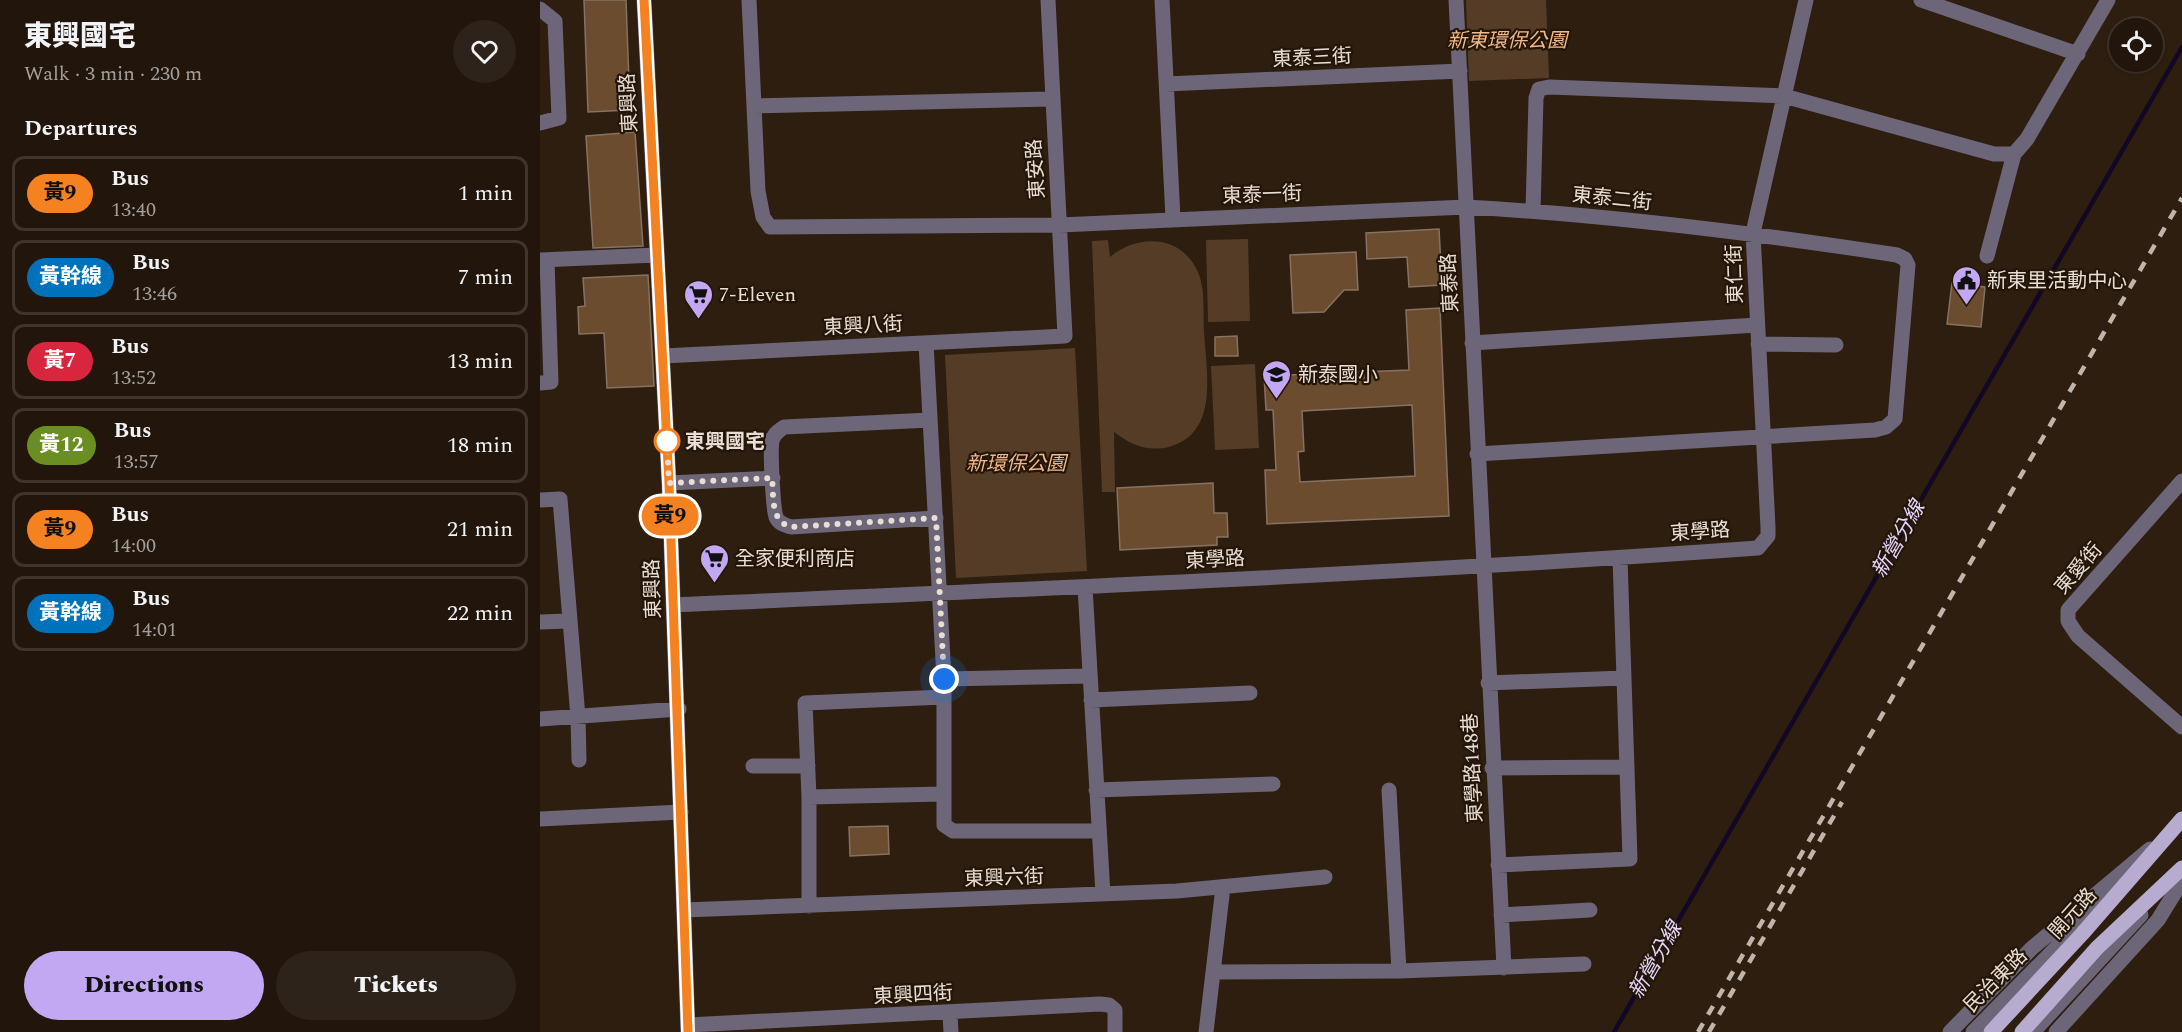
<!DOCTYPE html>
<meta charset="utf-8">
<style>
body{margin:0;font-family:Spectral,"Noto Sans TC",serif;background:#2e231a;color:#f1f3f6;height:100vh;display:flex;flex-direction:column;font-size:22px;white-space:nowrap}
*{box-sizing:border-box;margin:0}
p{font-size:20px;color:#a29f9d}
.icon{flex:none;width:33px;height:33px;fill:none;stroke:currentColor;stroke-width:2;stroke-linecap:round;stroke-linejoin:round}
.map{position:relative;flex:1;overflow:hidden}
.panel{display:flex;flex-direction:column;background:#22160c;width:540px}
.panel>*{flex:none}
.badge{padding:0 12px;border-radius:20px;font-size:21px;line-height:39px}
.buttons{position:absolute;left:1569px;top:18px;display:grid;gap:12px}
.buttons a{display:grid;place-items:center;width:54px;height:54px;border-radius:50%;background:#22160c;box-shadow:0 2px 4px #0004,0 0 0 2px #3f352d;font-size:30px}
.you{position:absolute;width:30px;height:30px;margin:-15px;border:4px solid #fff;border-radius:50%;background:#1a73e8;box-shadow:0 0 0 9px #1a73e833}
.map>.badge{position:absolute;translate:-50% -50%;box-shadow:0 0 0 3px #fff}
h2{padding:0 24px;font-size:22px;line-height:54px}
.round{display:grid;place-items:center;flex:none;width:63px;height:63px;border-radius:32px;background:#2e231a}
.headline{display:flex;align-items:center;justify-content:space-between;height:102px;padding:0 24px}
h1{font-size:28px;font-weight:800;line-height:45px}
.button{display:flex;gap:12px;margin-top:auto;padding:12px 24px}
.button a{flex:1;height:69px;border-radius:36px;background:#c2a8f2;color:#111;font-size:24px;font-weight:800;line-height:69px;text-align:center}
.button a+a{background:#2e231a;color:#f1f3f6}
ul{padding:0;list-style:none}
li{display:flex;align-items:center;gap:18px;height:75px;margin:0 12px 9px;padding:0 12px;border:3px solid #3f352d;border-radius:12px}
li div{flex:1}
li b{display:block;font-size:22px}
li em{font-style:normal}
li .badge{min-width:66px;font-weight:700;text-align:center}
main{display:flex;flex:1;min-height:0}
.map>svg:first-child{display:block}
.green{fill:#553c27}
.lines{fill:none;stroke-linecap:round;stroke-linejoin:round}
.stream{stroke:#140725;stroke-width:4.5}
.building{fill:#6c4c2f;stroke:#857262;stroke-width:1.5;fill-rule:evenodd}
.minor{stroke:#6c6678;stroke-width:15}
.major{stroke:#b7accf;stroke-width:15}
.rail{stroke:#c1b5ab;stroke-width:4.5;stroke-dasharray:10 10;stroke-linecap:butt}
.line-casing{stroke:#fff;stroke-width:14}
.line{stroke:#f58220;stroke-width:9}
.walk{stroke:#e9ded5;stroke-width:6;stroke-dasharray:0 10.8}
.stop-dot{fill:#fff;stroke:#f58220;stroke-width:3}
.labels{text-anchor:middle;stroke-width:4.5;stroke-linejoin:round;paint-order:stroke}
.park-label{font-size:20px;font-style:italic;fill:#f2ba89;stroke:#231507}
.street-label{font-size:20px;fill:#e9ded5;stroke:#231507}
.poi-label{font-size:20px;fill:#e9ded5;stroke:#231507;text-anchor:start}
.stop-label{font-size:20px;font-weight:bold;fill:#e9ded5;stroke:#231507;text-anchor:start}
.water-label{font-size:21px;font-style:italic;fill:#e3d6fd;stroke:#231507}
</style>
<main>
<section class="panel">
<div class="headline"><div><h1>東興國宅</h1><p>Walk · 3 min · 230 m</p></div><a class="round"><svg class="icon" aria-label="heart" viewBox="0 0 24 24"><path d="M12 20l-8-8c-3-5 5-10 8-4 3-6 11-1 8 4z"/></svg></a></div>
<h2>Departures</h2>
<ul>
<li><span class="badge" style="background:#f58220;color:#111">黃9</span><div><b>Bus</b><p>13:40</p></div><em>1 min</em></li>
<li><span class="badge" style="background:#0072bc;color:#fff">黃幹線</span><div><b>Bus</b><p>13:46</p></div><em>7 min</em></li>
<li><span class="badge" style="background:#d7263d;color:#fff">黃7</span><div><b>Bus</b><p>13:52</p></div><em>13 min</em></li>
<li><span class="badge" style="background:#6b8e23;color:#fff">黃12</span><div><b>Bus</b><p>13:57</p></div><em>18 min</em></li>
<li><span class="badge" style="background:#f58220;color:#111">黃9</span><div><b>Bus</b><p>14:00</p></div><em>21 min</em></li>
<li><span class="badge" style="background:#0072bc;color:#fff">黃幹線</span><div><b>Bus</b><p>14:01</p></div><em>22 min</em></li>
</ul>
<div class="button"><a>Directions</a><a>Tickets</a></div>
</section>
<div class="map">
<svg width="1642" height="1032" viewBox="0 0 1642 1032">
<rect width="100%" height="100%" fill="#2d1e10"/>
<path class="green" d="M926 0H1006L1009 78 929 81Z
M708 239 710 321 668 322 666 240Z
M568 240 570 257C596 235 638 234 656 268 666 286 663 311 664 331 666 371 680 433 629 447 607 452 591 445 574 432L575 492H562L552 241Z
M535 348 547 571 416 578 405 355Z
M715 364 719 448 675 450 671 366Z"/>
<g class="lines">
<path class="stream" d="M1074 1032 1642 47"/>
</g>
<path class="building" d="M44 0H86L90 110 48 112Z
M95 132 103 246 53 248 46 136Z
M899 229 902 285 869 287 867 257 827 259 826 233Z
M816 252 818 290H804L784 312 753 313 750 255Z
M108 275 114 386 67 388 64 333 39 334 38 307 45 306 43 278Z
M1412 283 1445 287 1441 327 1407 324Z
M900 308 909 516 727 524 725 470H736L733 410H726L724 376 869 370 866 310ZM872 405 875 476 760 482 758 452 764 451 762 411Z
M697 336 698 356H675V337Z
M673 483 674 513H687L688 537H677V545L580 550 577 488Z
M348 826 349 854 310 856 309 827Z"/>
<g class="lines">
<path class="minor" d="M104 0 129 483 148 1032
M209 0 218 191 223 217 230 227 520 225 926 207C1070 215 1214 233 1357 255L1365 259 1368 265 1355 419 1346 427 1335 430 937 454
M622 0 633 218
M916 0 964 968
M1381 0 1538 54
M0 9 15 21 19 118 0 123
M626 84 920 71
M215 106 511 99
M993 211 996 98 999 89 1009 87 1244 96 1454 154H1474
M1447 256 1474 154 1487 139 1568 0
M0 260 117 255
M386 343 404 679V825L413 831H558
M932 343 1217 325
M1218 344 1296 345
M123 356 525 336 508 0
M0 383 11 382 7 260
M390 420 244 427C239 431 234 433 232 441 230 451 233 508 236 517 239 524 245 525 251 527L396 518
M1642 481 1528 610V621L1538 636 1642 727
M129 483 233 478
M0 500 20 499 38 717 39 760
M545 587 563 894
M133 605C495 589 857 574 1218 548L1228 536V527L1213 233 1266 0
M0 622 28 621
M404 679 549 676
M948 683 1084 678
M551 700 710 693
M0 719 139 709
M213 766H268
M952 768 1086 767
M556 790 733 784
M849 790 859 971
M269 797 403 794
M0 819 141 812
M958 865 1090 859 1080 558
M269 906V797L265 703 404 697
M144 910 637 891 785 877
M961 915 1050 910
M673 972 859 971 1044 964
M410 1014 411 1032
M148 1025 560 1004 569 1005 575 1010V1032
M666 1032 683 887
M1410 1032 1492 948 1610 849
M1433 1032 1563 900
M1493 1032 1601 915
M1516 1032 1618 920 1642 881"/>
<path class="major" d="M1451 1032 1542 934 1642 819
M1482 1032 1557 948 1642 868"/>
<path class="rail" d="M1158 1032 1642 198
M1169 1032 1302 802"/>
</g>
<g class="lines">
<defs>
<path id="line" d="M104 0 129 483 148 1032"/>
</defs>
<use href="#line" class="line-casing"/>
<use href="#line" class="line"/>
<path class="walk" d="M127 441 129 483 232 478C234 497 230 521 251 527L396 518 404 679"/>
</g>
<defs>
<symbol id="civic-pin" viewBox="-11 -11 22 30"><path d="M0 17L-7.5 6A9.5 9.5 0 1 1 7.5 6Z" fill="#c2a8f2" stroke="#231507"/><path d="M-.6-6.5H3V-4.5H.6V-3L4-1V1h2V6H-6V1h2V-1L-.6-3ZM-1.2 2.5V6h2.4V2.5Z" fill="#111"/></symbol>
<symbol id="supermarket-pin" viewBox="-11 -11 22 30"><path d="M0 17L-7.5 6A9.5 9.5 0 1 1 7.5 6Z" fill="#c2a8f2" stroke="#231507"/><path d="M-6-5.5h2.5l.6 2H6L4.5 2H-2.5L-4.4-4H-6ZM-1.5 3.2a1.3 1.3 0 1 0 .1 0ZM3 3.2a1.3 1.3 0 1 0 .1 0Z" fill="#111"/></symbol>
<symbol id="school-pin" viewBox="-11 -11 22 30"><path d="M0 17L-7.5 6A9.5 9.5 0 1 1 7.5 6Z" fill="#c2a8f2" stroke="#231507"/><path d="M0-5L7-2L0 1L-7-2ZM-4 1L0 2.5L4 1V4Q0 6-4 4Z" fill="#111"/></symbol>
</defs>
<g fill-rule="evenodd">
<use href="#civic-pin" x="1410" y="264" width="33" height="45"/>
<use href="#supermarket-pin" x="142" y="278" width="33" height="45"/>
<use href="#school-pin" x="720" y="358" width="33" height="45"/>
<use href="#supermarket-pin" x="158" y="542" width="33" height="45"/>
</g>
<circle class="stop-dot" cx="127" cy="441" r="12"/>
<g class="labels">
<g class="park-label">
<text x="967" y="47">新東環保公園</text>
<text x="476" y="470">新環保公園</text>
</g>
<g class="street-label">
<text transform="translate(772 57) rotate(-3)" y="7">東泰三街</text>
<text transform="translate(88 103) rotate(-93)" y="7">東興路</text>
<text transform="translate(495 169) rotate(-94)" y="7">東安路</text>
<text transform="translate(722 194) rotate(-2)" y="7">東泰一街</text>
<text transform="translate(1072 198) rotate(6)" y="7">東泰二街</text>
<text transform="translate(1194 274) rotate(-92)" y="7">東仁街</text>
<text transform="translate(909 283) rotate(-93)" y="7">東泰路</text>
<text transform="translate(323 325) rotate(-3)" y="7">東興八街</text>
<text transform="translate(1160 531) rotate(-4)" y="7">東學路</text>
<text transform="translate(675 559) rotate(-3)" y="7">東學路</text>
<text transform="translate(1538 568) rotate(-49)" y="7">東愛街</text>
<text transform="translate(112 589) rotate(-92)" y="7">東興路</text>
<text transform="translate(932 768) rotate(-93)" y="7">東學路148巷</text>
<text transform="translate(464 877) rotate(-2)" y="7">東興六街</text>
<text transform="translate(1532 913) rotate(-48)" y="7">開元路</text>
<text transform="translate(1455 980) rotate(-45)" y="7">民治東路</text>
<text transform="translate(373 994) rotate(-3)" y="7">東興四街</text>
</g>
<g class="poi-label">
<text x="1447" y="287">新東里活動中心</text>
<text x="179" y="301">7-Eleven</text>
<text x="758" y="381">新泰國小</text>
<text x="195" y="565">全家便利商店</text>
</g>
<g class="stop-label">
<text x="145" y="448">東興國宅</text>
</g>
<g class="water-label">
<text transform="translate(1358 539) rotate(-60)" y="7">新營分線</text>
<text transform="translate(1115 960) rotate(-60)" y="7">新營分線</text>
</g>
</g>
</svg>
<div class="buttons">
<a><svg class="icon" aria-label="locate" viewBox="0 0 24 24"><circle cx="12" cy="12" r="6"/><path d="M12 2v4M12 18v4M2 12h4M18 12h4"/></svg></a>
</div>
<div class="you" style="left:404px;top:679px"></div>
<b class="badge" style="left:130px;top:516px;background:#f58220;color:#111">黃9</b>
</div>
</main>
